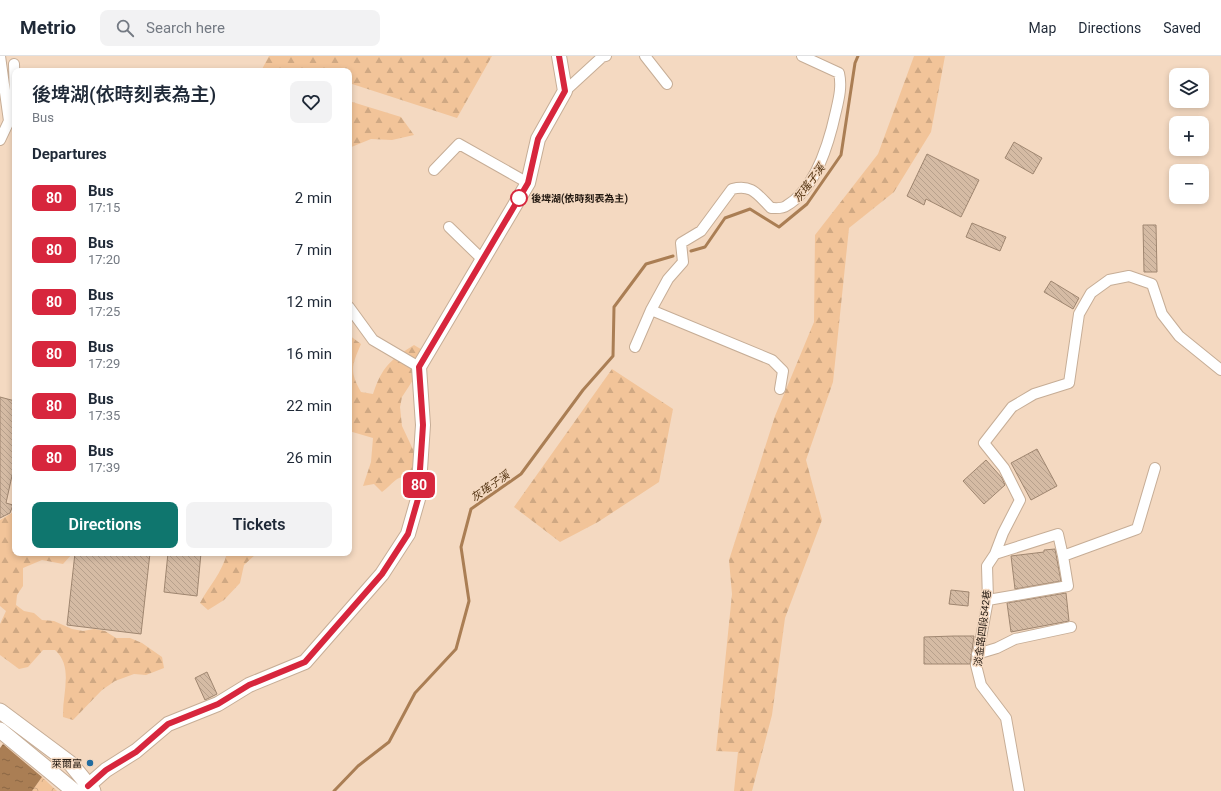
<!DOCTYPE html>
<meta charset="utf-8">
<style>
body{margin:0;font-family:Roboto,"Noto Sans TC",sans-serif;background:#f2f2f3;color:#1f2937;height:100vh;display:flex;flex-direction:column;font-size:15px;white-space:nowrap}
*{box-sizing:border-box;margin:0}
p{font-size:13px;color:#747a83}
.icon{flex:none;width:22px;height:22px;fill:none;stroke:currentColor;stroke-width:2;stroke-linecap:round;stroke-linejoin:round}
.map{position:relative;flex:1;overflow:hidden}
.sheet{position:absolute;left:12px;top:12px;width:340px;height:488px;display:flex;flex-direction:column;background:#fff;border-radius:8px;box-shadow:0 2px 6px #0003}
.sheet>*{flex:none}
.badge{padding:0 8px;border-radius:6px;font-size:14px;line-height:26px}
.tools{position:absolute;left:1169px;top:12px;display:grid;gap:8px}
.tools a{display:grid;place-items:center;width:40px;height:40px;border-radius:8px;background:#fff;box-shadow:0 2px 6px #0003;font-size:20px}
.map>.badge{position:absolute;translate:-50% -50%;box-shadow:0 0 0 2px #fff}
h2{padding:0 20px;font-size:15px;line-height:36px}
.round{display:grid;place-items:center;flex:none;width:42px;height:42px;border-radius:8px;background:#f2f2f3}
.head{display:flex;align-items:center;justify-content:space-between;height:68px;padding:0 20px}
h1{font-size:19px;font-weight:600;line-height:30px}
.cta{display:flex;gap:8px;margin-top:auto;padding:8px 20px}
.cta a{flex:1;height:46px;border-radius:8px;background:#0f766e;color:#fff;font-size:16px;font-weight:600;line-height:46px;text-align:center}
.cta a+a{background:#f2f2f3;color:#1f2937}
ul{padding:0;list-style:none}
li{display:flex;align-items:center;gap:12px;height:52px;padding:0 20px}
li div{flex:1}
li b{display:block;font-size:15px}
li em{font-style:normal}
li .badge{min-width:44px;font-weight:700;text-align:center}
header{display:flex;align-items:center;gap:24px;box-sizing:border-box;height:56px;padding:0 20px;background:#fff;border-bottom:1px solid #e0e1e3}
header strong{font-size:19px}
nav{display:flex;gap:22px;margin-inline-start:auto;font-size:14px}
.search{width:280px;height:36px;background:#f2f2f3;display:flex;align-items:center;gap:10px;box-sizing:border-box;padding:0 14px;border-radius:8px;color:#747a83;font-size:15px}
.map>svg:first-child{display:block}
.forest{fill:url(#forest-firs)}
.park{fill:url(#park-crowns)}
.water{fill:url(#water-ripples)}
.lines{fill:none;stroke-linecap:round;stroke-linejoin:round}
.stream{stroke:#aa7e54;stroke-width:3}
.building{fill:url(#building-back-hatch);stroke:#9f8670}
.street-casing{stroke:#c6ad96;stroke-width:12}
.secondary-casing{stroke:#c6ad96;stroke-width:16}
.primary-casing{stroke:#c6ad96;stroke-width:17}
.street{stroke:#fff;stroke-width:10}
.secondary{stroke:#fff;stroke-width:14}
.primary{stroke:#fff;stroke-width:15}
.line-casing{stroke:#fff;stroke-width:9}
.line{stroke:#d7263d;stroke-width:6}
.stop-dot{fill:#fff;stroke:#d7263d;stroke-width:2}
.poi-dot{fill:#226c9f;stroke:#f4d9c1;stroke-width:1.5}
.labels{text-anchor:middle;stroke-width:3;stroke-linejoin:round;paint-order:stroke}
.stop-label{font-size:10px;font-weight:bold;fill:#231911;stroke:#f4d9c1;text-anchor:start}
.street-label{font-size:10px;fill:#231911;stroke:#f4d9c1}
.poi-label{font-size:10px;fill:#231911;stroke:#f4d9c1;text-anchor:end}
.water-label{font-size:11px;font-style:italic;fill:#50300e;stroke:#f4d9c1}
</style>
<header>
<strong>Metrio</strong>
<div class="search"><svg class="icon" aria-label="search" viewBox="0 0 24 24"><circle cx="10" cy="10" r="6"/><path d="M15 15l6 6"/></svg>Search here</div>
<nav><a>Map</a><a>Directions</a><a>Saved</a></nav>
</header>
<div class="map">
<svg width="1221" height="735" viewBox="0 0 1221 735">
<defs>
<pattern id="forest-firs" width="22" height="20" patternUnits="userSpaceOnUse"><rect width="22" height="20" fill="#f2c499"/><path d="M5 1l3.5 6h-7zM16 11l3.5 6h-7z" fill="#cfa883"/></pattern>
<pattern id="park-crowns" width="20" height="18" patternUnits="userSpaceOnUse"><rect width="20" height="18" fill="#f2c499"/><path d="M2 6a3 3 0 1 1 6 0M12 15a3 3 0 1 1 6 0" fill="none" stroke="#cfa883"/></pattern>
<pattern id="water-ripples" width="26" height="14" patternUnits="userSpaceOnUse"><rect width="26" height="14" fill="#aa7e54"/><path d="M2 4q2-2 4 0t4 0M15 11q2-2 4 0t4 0" fill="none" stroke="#8a6644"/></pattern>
<pattern id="building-back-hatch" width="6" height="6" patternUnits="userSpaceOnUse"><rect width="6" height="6" fill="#d5bba4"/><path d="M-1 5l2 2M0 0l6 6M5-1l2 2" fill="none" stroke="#b7a08c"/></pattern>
</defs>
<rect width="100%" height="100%" fill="#f4d9c1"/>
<path class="forest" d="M269 0H492L457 62 349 27V15H310L290 12 261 15Z
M914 0H945L931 76 894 136 849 172 833 326 806 404 822 464 785 562 772 659 752 735H734L738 696 716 695 732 538 729 504 775 360 814 266 815 179 878 98Z
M349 45 401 61 414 79 392 84 371 83 349 92Z
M349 279 361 288C352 309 349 315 361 336L373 338C382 311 390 304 414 289L424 295 413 324 402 341 400 351 402 370 417 402 418 423C398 416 397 424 382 436L374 428 363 430 371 406 373 382 349 375Z
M612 313 673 353 659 426 598 466 560 486 514 451Z
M15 455V497H73L63 508 42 504 23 512V530L17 539 16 549 24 555 34 557 42 564 54 565 72 573 83 575 94 573 105 575 116 582H130L142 587 162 601 164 612 146 619 134 618 115 625 102 634 73 664 63 661C62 638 74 611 55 594H43L28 611 19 613 0 599V568L6 555 0 550V464Z
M227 497H257L244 509 240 527 224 544 208 554 200 547C209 530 222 517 227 497Z"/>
<path class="park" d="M42 721 57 735H32Z"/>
<path class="water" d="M3 688 42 721 32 735H0V692Z"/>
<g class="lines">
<path class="stream" d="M691 195 705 191 725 162 750 153 779 171 807 148 841 99 855 7 858 0
M334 735 358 710 389 686 415 637 456 593 469 545 461 491 471 453 521 418 583 334 613 300 614 251 646 208 673 200"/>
</g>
<path class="building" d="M1014 86 1042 102 1033 118 1005 102Z
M927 98 979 124 961 161 926 143 924 149 907 140Z
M972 167 1006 181 1000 195 966 181Z
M1143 169H1156L1157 216H1144Z
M1051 225 1079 242 1073 253 1044 236Z
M0 341 15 345V406L6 447 13 449 10 457 0 462Z
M1037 393 1057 430 1031 444 1011 407Z
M986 404 1002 422 1005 429 984 448 963 425Z
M1055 493 1061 525 1015 533 1011 500 1044 496V494Z
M75 497H150L141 578 67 569Z
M168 497H201L197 540 164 536Z
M951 534 969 536 968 550 949 548Z
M1066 537 1069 565 1011 576 1007 547Z
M954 580H974L970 608H924V581Z
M207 616 217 638 205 644 195 622Z"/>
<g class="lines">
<defs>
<path id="street" d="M645 0 667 28
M565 35 602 1 606 0
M7 49 15 41 14 8
M0 84 9 65 0 0
M434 114 459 88 528 127
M449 171 482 203
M349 251 373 284 419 311
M635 291 651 254
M780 333 783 315 772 304 651 254 668 223 683 206 681 187 701 175 732 133C752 128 757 138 771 152 775 152 782 153 786 150 816 133 829 87 836 55 839 42 842 30 839 17L802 0
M995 498 1058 478 1063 500
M988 544 1068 530 1063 500 1137 473 1155 412
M977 598 997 592 1015 583 1071 571
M1019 735 1006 662 981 629 976 609 988 544 987 510 995 498 1003 477 1020 444 1004 412 984 387 1012 351 1034 338 1069 327 1079 258 1091 237 1109 224 1129 220 1152 228 1162 258 1179 280 1221 314"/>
<path id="secondary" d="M82 735 106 714 136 695 168 668 218 648 249 629 305 606 382 518 408 478 418 443 423 369 419 311 528 127 538 83 565 35 559 0"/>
<path id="primary" d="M0 655 71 708 93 735
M0 674 74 735"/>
</defs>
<use href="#street" class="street-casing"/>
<use href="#secondary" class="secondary-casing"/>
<use href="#primary" class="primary-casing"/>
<use href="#street" class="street"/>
<use href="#secondary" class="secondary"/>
<use href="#primary" class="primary"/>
</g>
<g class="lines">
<defs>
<path id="line" d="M88 730 106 714 136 696 168 668 218 648 249 629 305 606 382 518 408 478 418 443 421 399 423 369 419 311 528 127 538 83 565 35 559 0"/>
</defs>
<use href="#line" class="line-casing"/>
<use href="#line" class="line"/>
</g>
<circle class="stop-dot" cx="519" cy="142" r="8"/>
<circle class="poi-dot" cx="90" cy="707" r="4"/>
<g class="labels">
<g class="stop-label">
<text x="531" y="146">後埤湖(依時刻表為主)</text>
</g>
<g class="street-label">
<text transform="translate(982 572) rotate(-83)" y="4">淡金路四段542巷</text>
</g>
<g class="poi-label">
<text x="82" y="711">萊爾富</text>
</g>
<g class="water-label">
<text transform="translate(809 127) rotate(-53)" y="4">灰瑤子溪</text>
<text transform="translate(490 430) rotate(-35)" y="4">灰瑤子溪</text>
</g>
</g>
</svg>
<div class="tools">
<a><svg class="icon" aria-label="layers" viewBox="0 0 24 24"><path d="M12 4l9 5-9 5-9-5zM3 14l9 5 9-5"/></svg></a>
<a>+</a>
<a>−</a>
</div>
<b class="badge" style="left:419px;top:429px;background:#d7263d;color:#fff">80</b>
<section class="sheet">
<div class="head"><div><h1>後埤湖(依時刻表為主)</h1><p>Bus</p></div><a class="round"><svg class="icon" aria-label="heart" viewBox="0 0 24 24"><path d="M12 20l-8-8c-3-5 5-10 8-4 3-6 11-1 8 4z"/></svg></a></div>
<h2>Departures</h2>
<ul>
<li><span class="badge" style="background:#d7263d;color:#fff">80</span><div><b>Bus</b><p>17:15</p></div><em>2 min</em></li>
<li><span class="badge" style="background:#d7263d;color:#fff">80</span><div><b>Bus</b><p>17:20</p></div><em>7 min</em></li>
<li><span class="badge" style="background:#d7263d;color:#fff">80</span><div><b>Bus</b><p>17:25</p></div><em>12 min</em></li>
<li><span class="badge" style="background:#d7263d;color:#fff">80</span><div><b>Bus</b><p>17:29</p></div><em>16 min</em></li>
<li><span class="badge" style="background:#d7263d;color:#fff">80</span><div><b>Bus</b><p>17:35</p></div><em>22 min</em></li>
<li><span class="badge" style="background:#d7263d;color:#fff">80</span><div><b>Bus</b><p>17:39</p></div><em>26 min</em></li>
</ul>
<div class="cta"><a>Directions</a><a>Tickets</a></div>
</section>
</div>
